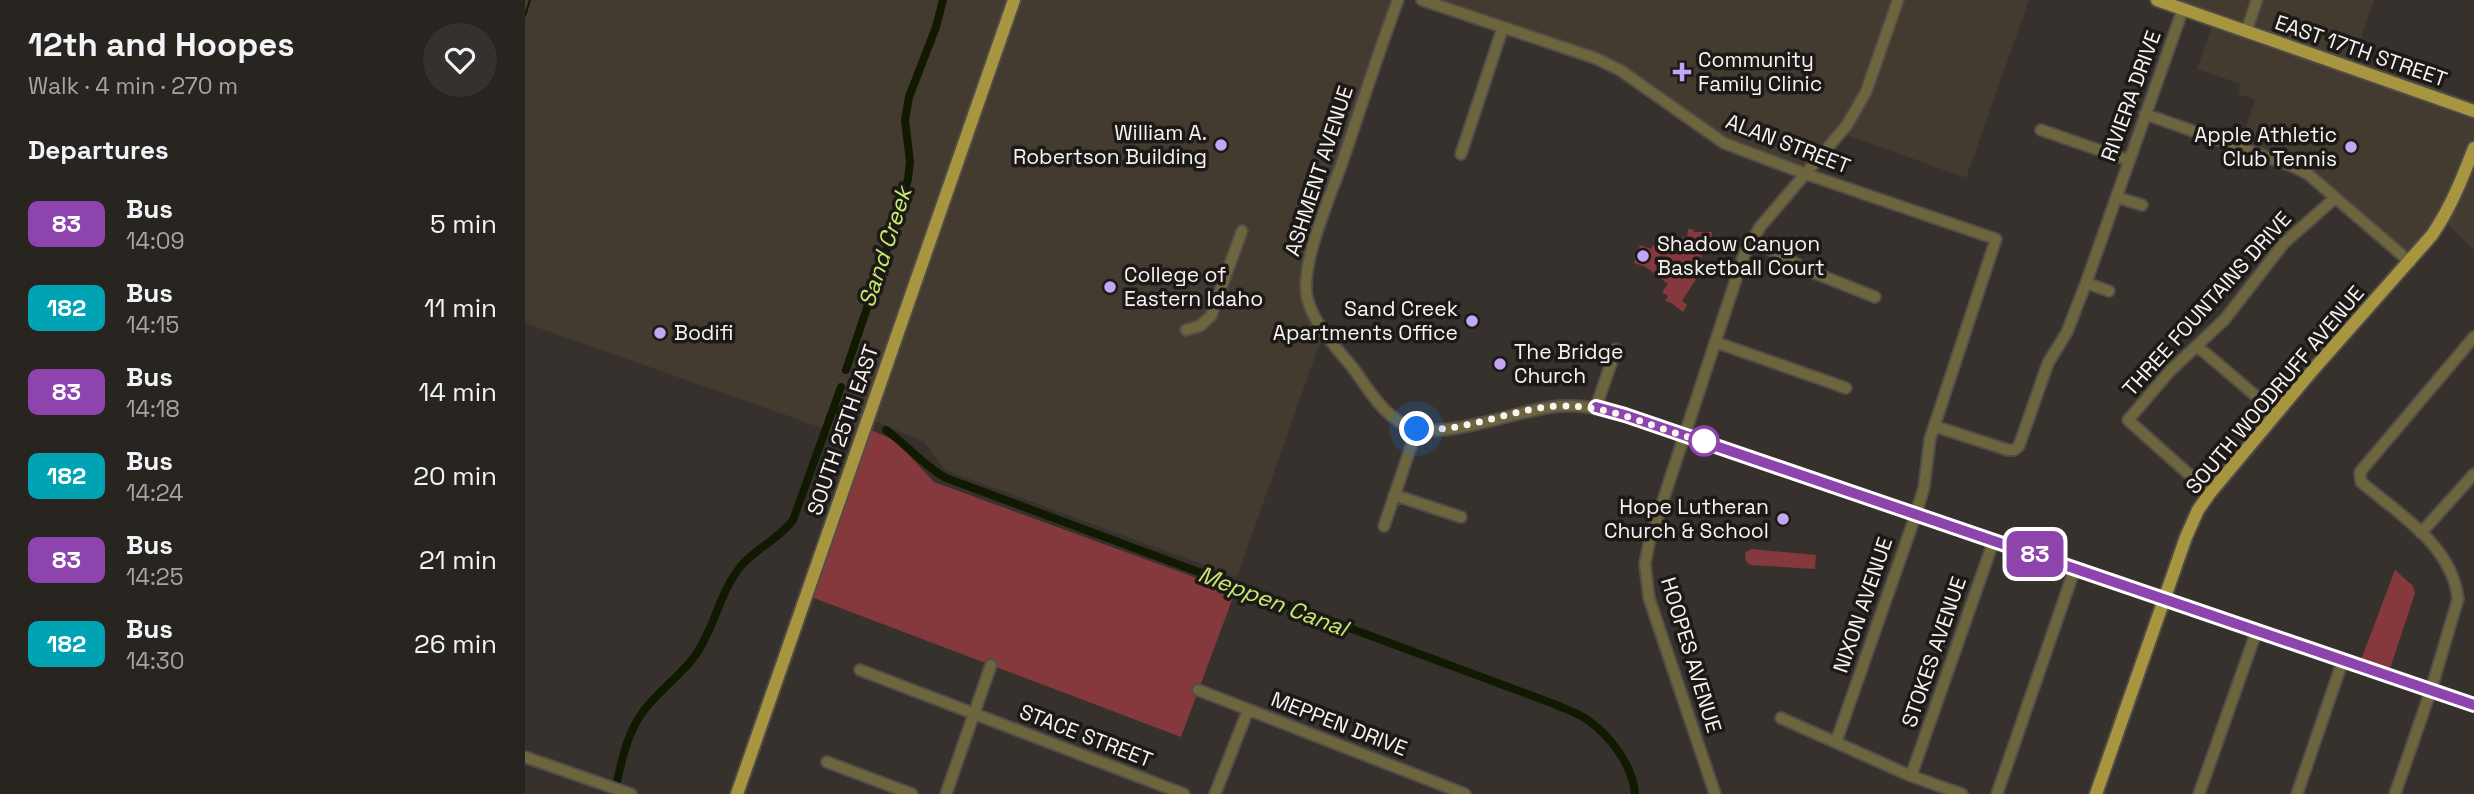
<!DOCTYPE html>
<meta charset="utf-8">
<style>
body{margin:0;font-family:"Space Grotesk",sans-serif;background:#34312e;color:#f1f3f6;height:100vh;display:flex;flex-direction:column;font-size:26px;white-space:nowrap}
*{box-sizing:border-box;margin:0}
p{font-size:23px;color:#a5a5a5}
.icon{flex:none;width:38px;height:38px;fill:none;stroke:currentColor;stroke-width:2;stroke-linecap:round;stroke-linejoin:round}
.map{position:relative;flex:1;overflow:hidden}
.panel{display:flex;flex-direction:column;background:#282521;width:525px}
.panel>*{flex:none}
.badge{padding:0 14px;border-radius:10px;font-size:24px;line-height:46px}
.you{position:absolute;width:35px;height:35px;margin:-18px;border:5px solid #fff;border-radius:50%;background:#1a73e8;box-shadow:0 0 0 10px #1a73e833}
.map>.badge{position:absolute;translate:-50% -50%;box-shadow:0 0 0 4px #fff}
h2{padding:0 28px;font-size:26px;line-height:63px}
.round{display:grid;place-items:center;flex:none;width:74px;height:74px;border-radius:37px;background:#34312e}
.overview{display:flex;align-items:center;justify-content:space-between;height:119px;padding:0 28px}
h1{font-size:33px;font-weight:800;line-height:52px}
ul{padding:0;list-style:none}
li{display:flex;align-items:center;gap:21px;height:84px;padding:0 28px}
li div{flex:1}
li b{display:block;font-size:26px}
li em{font-style:normal}
li .badge{min-width:77px;font-weight:700;text-align:center}
main{display:flex;flex:1;min-height:0}
.map>svg:first-child{display:block}
.built{fill:#433a30}
.green{fill:#86393d}
.lines{fill:none;stroke-linecap:round;stroke-linejoin:round}
.stream{stroke:#111900;stroke-width:2}
.canal{stroke:#111900;stroke-width:8}
.minor-casing{stroke:#514c48;stroke-width:14}
.major-casing{stroke:#514c48;stroke-width:16}
.minor{stroke:#6d653e;stroke-width:10}
.major{stroke:#a79540;stroke-width:12}
.line-casing{stroke:#fff;stroke-width:16}
.line{stroke:#8e44ad;stroke-width:10}
.walk{stroke:#f7f4f1;stroke-width:7;stroke-dasharray:0 12.6}
.poi-dot{fill:#c3a7f2;stroke:#1c1917;stroke-width:2.5}
.stop-dot{fill:#fff;stroke:#8e44ad;stroke-width:3.5}
.labels{text-anchor:middle;stroke-width:7;stroke-linejoin:round;paint-order:stroke}
.street-label{font-size:21px;fill:#f7f4f1;stroke:#1c1917}
.poi-label{font-size:21px;fill:#f7f4f1;stroke:#1c1917;text-anchor:start}
.water-label{font-size:23px;font-style:italic;fill:#c6eb70;stroke:#1c1917}
</style>
<main>
<section class="panel">
<div class="overview"><div><h1>12th and Hoopes</h1><p>Walk · 4 min · 270 m</p></div><a class="round"><svg class="icon" aria-label="heart" viewBox="0 0 24 24"><path d="M12 20l-8-8c-3-5 5-10 8-4 3-6 11-1 8 4z"/></svg></a></div>
<h2>Departures</h2>
<ul>
<li><span class="badge" style="background:#8e44ad;color:#fff">83</span><div><b>Bus</b><p>14:09</p></div><em>5 min</em></li>
<li><span class="badge" style="background:#00a3b4;color:#fff">182</span><div><b>Bus</b><p>14:15</p></div><em>11 min</em></li>
<li><span class="badge" style="background:#8e44ad;color:#fff">83</span><div><b>Bus</b><p>14:18</p></div><em>14 min</em></li>
<li><span class="badge" style="background:#00a3b4;color:#fff">182</span><div><b>Bus</b><p>14:24</p></div><em>20 min</em></li>
<li><span class="badge" style="background:#8e44ad;color:#fff">83</span><div><b>Bus</b><p>14:25</p></div><em>21 min</em></li>
<li><span class="badge" style="background:#00a3b4;color:#fff">182</span><div><b>Bus</b><p>14:30</p></div><em>26 min</em></li>
</ul>
</section>
<div class="map">
<svg width="1949" height="794" viewBox="0 0 1949 794">
<rect width="100%" height="100%" fill="#36312c"/>
<path class="built" d="M0 0H873L783 264 782 296 799 331 712 577 420 470 399 442 347 420 334 441 0 323Z
M897 0H1504L1441 178 1316 133 1281 174 1228 156 1095 70Z
M1632 0H1849L1826 68 1949 111V250L1918 220 1885 262 1783 174 1714 147 1730 100 1713 94 1715 84 1672 69 1689 20Z"/>
<path class="green" d="M1163 229 1169 230V232H1187L1186 243H1179L1173 276 1157 301 1162 305 1158 312 1145 302 1140 301 1143 296 1137 292 1143 284 1121 267 1109 263 1115 245 1126 249 1128 245 1156 247 1157 237H1162Z
M339 427 371 441 409 482 710 592 656 737 281 595Z
M1226 549 1291 555 1290 569 1225 565 1221 561 1220 553Z
M1870 570 1888 586 1890 593 1863 675 1834 665Z"/>
<g class="lines">
<path class="stream" d="M0 16 5 0"/>
<path class="canal" d="M321 370 361 252 383 179 385 162 380 120 384 97 411 27 418 0
M309 409 325 415
M361 430C382 445 399 466 421 478L1029 704C1040 709 1054 713 1064 721 1086 737 1108 766 1110 794
M89 794C96 766 100 737 117 713 133 691 157 675 172 653 190 626 195 591 216 566 231 548 253 540 268 520L316 387"/>
<defs>
<path id="minor" d="M873 0C853 53 836 107 818 160 806 195 775 263 782 297 788 325 814 350 831 372 846 394 864 423 892 429 929 436 988 412 1027 407 1052 403 1076 409 1100 415L1949 705
M897 0 1070 58 1095 70 1199 143 1281 174 1471 239 1405 439 1399 487 1391 514 1311 742
M1721 32 1732 0
M1620 114 1767 166 1783 174 1885 262
M1516 130 1603 160
M936 154 978 27
M1591 197 1617 205
M1227 239 1282 270 1350 297
M1561 283 1584 291
M661 330 675 326 686 316 717 231
M1190 342 1321 388
M1672 346 1751 413
M1071 407 1091 349
M1409 426 1483 450H1489L1494 446 1523 363 1542 332 1561 283 1658 9
M1685 493 1603 420 1645 371 1700 319 1759 243 1810 198
M869 495 936 517
M859 526 892 429
M1896 533 1949 474
M335 670 659 794
M673 690 940 794
M1256 718 1386 776 1437 794
M0 757 106 794
M302 762 387 794
M1386 776 1469 540
M421 794 466 665
M690 794 723 710
M1190 794 1124 598 1120 564 1124 543 1219 255 1235 227 1322 125 1341 92 1373 0
M1472 794 1550 568
M1674 794 1732 630
M1772 794 1818 660
M1870 794 1906 690 1933 599C1927 545 1875 515 1836 482L1835 472 1949 337"/>
<path id="major" d="M1632 0 1949 111
M212 794 489 0
M1571 794 1661 537 1673 510 1685 493 1787 371 1907 235C1926 207 1937 179 1949 148"/>
</defs>
<use href="#minor" class="minor-casing"/>
<use href="#major" class="major-casing"/>
<use href="#minor" class="minor"/>
<use href="#major" class="major"/>
</g>
<g class="lines">
<defs>
<path id="line" d="M1071 407 1100 415 1949 705"/>
</defs>
<use href="#line" class="line-casing"/>
<use href="#line" class="line"/>
<path class="walk" d="M892 429C941 433 986 408 1034 406 1089 404 1129 430 1179 441"/>
</g>
<g class="poi-dot">
<path d="M1153.5 61.5h7v7h7v7h-7v7h-7v-7h-7v-7h7z"/>
<circle cx="696" cy="145" r="7"/>
<circle cx="1826" cy="147" r="7"/>
<circle cx="1118" cy="256" r="7"/>
<circle cx="585" cy="287" r="7"/>
<circle cx="947" cy="321" r="7"/>
<circle cx="135" cy="333" r="7"/>
<circle cx="975" cy="364" r="7"/>
<circle cx="1258" cy="519" r="7"/>
</g>
<circle class="stop-dot" cx="1179" cy="441" r="14"/>
<g class="labels">
<g class="street-label">
<text transform="translate(1836 51) rotate(19)" y="7">EAST 17TH STREET</text>
<text transform="translate(1606 96) rotate(-70)" y="7">RIVIERA DRIVE</text>
<text transform="translate(1263 144) rotate(21)" y="7">ALAN STREET</text>
<text transform="translate(794 171) rotate(-72)" y="7">ASHMENT AVENUE</text>
<text transform="translate(1682 304) rotate(-48)" y="7">THREE FOUNTAINS DRIVE</text>
<text transform="translate(1750 390) rotate(-50)" y="7">SOUTH WOODRUFF AVENUE</text>
<text transform="translate(318 430) rotate(-71)" y="7">SOUTH 25TH EAST</text>
<text transform="translate(1338 605) rotate(-71)" y="7">NIXON AVENUE</text>
<text transform="translate(1409 652) rotate(-71)" y="7">STOKES AVENUE</text>
<text transform="translate(1166 655) rotate(73)" y="7">HOOPES AVENUE</text>
<text transform="translate(814 724) rotate(21)" y="7">MEPPEN DRIVE</text>
<text transform="translate(561 736) rotate(21)" y="7">STACE STREET</text>
</g>
<g class="poi-label">
<text x="1173" y="67">Community<tspan x="1173" dy="24">Family Clinic</tspan></text>
<text x="682" y="140" text-anchor="end">William A.<tspan x="682" dy="24">Robertson Building</tspan></text>
<text x="1812" y="142" text-anchor="end">Apple Athletic<tspan x="1812" dy="24">Club Tennis</tspan></text>
<text x="1132" y="251">Shadow Canyon<tspan x="1132" dy="24">Basketball Court</tspan></text>
<text x="599" y="282">College of<tspan x="599" dy="24">Eastern Idaho</tspan></text>
<text x="933" y="316" text-anchor="end">Sand Creek<tspan x="933" dy="24">Apartments Office</tspan></text>
<text x="149" y="340">Bodifi</text>
<text x="989" y="359">The Bridge<tspan x="989" dy="24">Church</tspan></text>
<text x="1244" y="514" text-anchor="end">Hope Lutheran<tspan x="1244" dy="24">Church &amp; School</tspan></text>
</g>
<g class="water-label">
<text transform="translate(360 247) rotate(-72)" y="8">Sand Creek</text>
<text transform="translate(748 601) rotate(21)" y="8">Meppen Canal</text>
</g>
</g>
</svg>
<div class="you" style="left:892px;top:429px"></div>
<b class="badge" style="left:1510px;top:554px;background:#8e44ad;color:#fff">83</b>
</div>
</main>
